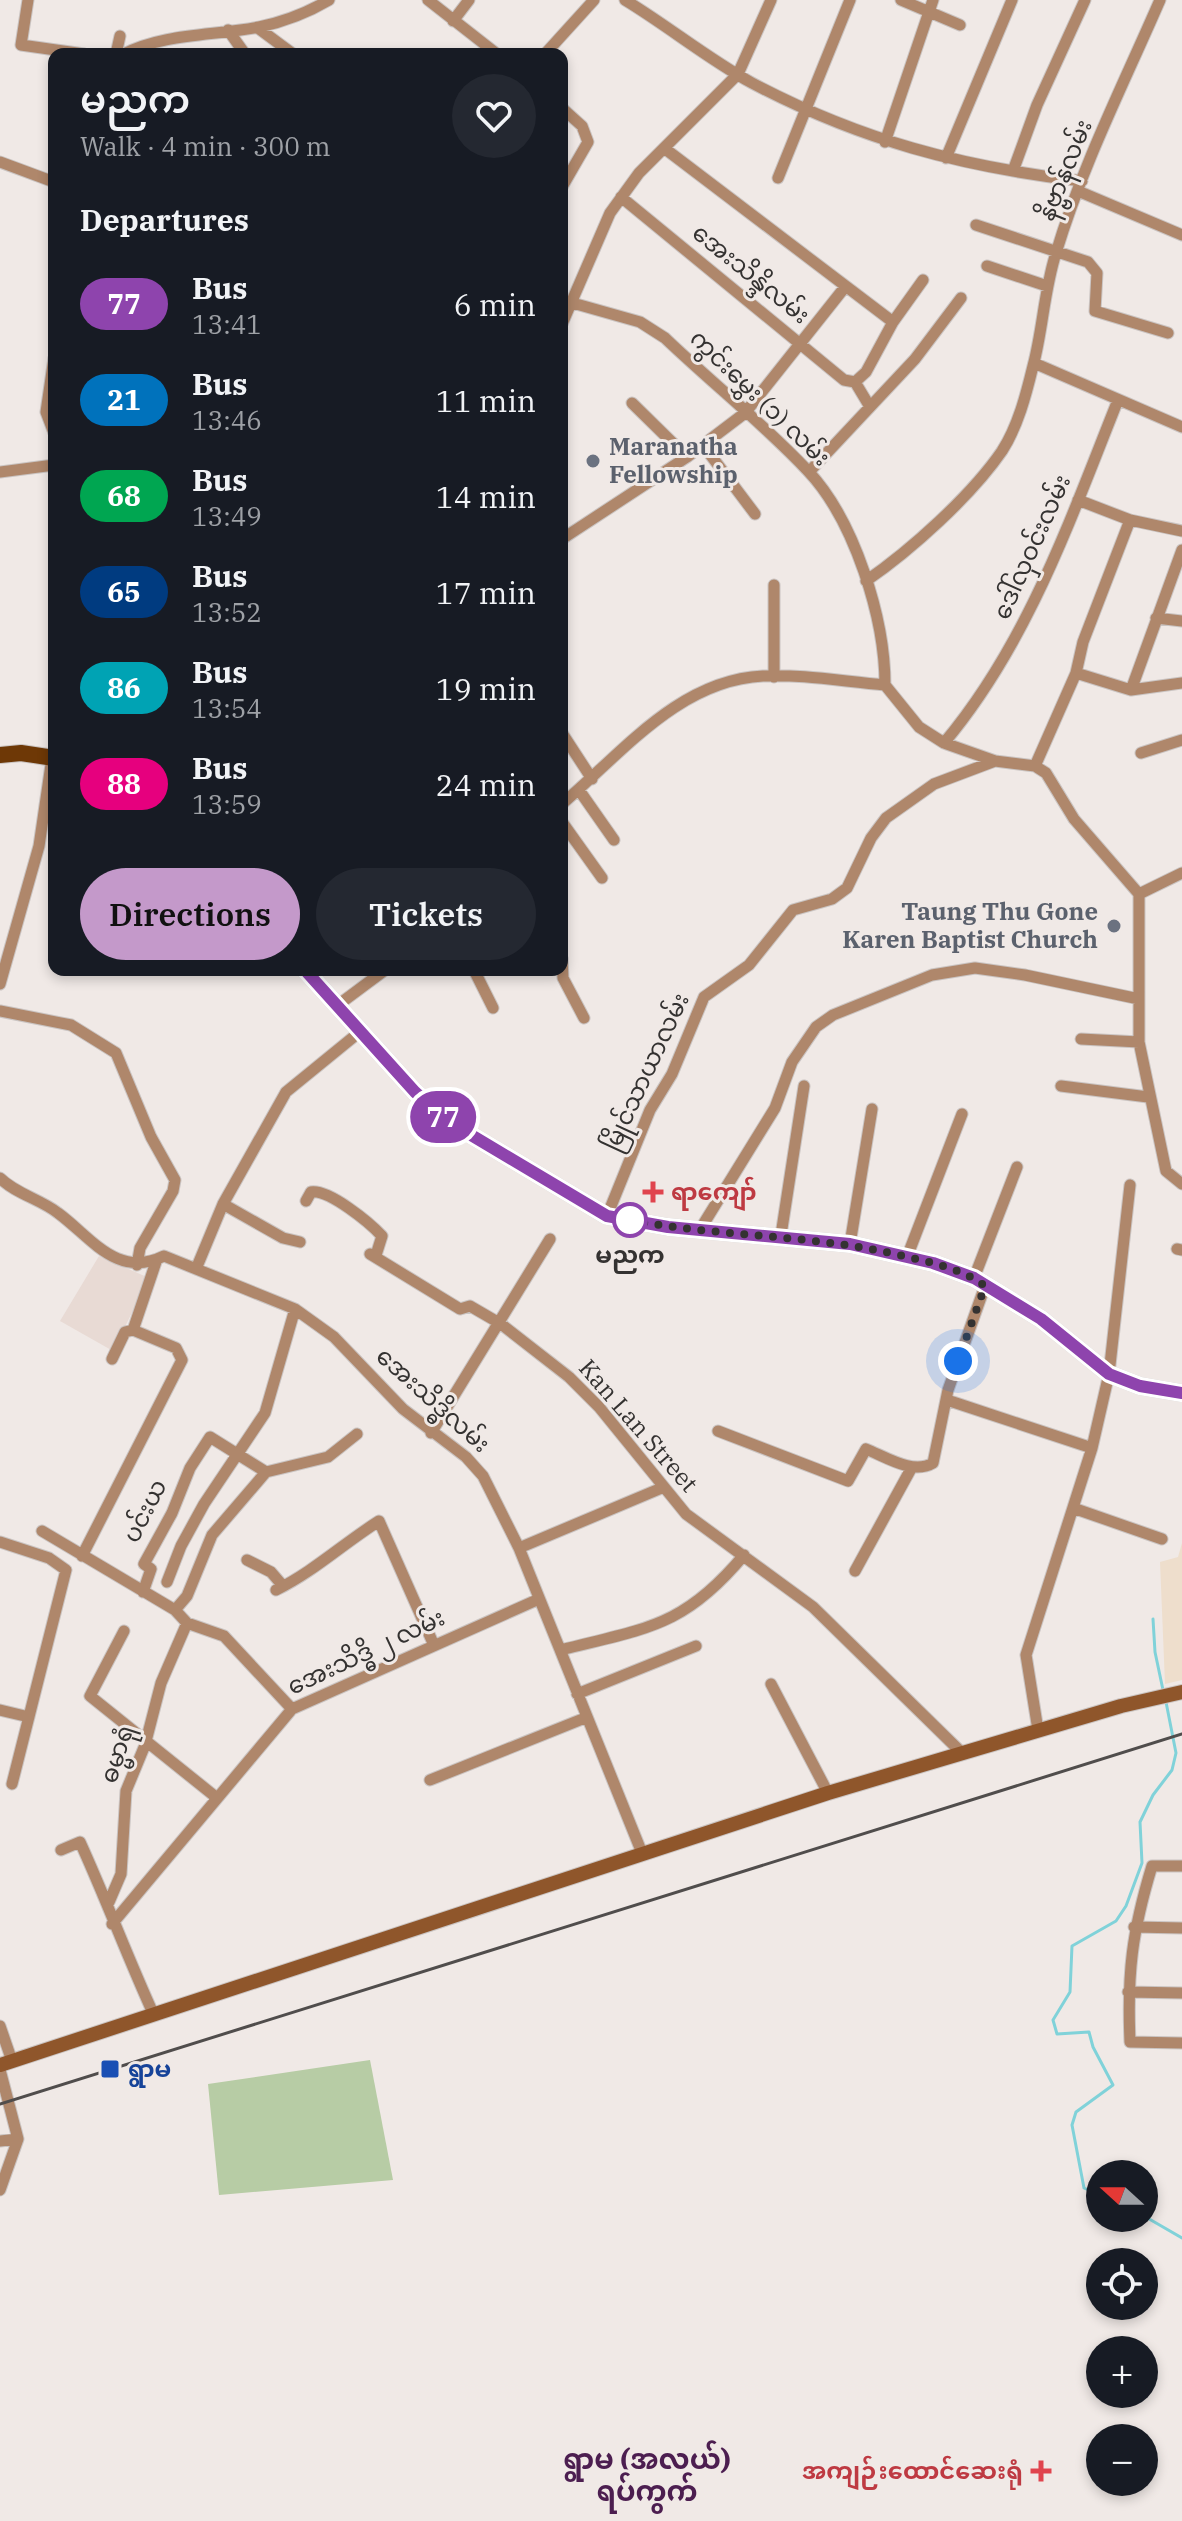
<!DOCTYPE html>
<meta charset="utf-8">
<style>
body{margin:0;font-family:"IBM Plex Serif","Noto Sans Myanmar",serif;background:#242831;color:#f1f3f6;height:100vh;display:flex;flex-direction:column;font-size:30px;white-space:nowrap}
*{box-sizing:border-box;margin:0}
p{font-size:26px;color:#9ea1a6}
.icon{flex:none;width:44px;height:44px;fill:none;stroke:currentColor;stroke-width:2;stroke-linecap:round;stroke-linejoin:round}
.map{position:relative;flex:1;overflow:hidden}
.details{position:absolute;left:48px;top:48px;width:520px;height:928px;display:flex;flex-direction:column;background:#171b24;border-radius:16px;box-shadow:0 4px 12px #0003}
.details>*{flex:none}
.badge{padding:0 16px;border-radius:26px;font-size:28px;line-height:52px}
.needle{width:52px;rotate:291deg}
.tools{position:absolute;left:1086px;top:2160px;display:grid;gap:16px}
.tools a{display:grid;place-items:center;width:72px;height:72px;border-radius:50%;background:#171b24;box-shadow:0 4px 12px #0003;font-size:40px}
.you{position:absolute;width:40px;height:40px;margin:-20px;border:6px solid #fff;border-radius:50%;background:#1a73e8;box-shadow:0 0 0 12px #1a73e833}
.map>.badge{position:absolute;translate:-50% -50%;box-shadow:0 0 0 4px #fff}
h2{padding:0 32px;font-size:30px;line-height:72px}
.round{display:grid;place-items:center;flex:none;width:84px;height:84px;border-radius:42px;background:#242831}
.head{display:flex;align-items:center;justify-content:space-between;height:136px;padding:0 32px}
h1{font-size:38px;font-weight:600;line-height:60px}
.button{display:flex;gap:16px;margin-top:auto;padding:16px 32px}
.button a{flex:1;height:92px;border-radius:48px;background:#c499ca;color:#111;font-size:32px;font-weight:600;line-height:92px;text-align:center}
.button a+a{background:#242831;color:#f1f3f6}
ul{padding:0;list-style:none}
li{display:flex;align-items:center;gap:24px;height:96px;padding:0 32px}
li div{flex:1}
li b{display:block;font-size:30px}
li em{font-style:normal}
li .badge{min-width:88px;font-weight:700;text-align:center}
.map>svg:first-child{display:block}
.built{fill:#e8dad4}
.medical{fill:#eedecc}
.green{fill:#b7cca5}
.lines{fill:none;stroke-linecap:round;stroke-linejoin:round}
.stream{stroke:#80d2d9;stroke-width:3}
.minor-casing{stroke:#cac4c2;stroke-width:13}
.secondary-casing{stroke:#cac4c2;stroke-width:16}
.primary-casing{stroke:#cac4c2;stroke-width:18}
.minor{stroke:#af876b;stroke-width:11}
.secondary{stroke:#8f562b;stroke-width:14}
.primary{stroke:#6e3806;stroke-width:16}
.rail{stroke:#504d4c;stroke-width:3}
.line-casing{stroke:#fff;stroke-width:18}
.line{stroke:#8e44ad;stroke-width:12}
.walk{stroke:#343231;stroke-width:8;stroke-dasharray:0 14.4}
.worship-dot{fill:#6b7280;stroke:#f0e9e6;stroke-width:3}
.health-dot{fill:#e0444e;stroke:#f0e9e6;stroke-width:3}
.stop-dot{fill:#fff;stroke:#8e44ad;stroke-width:4}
.transit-dot{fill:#1a4fb4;stroke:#f0e9e6;stroke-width:3}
.labels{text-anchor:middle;stroke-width:6;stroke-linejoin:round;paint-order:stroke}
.street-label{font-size:24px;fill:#343231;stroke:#f0e9e6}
.worship-label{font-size:24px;font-weight:bold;fill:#5b616d;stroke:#f0e9e6;text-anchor:start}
.health-label{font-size:24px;font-weight:bold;fill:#be3a42;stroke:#f0e9e6;text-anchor:start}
.stop-label{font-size:24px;font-weight:bold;fill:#343231;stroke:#f0e9e6}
.transit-label{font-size:24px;font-weight:bold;fill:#164399;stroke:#f0e9e6;text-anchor:start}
.quarter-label{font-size:28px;font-weight:bold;fill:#4c1e50;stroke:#f0e9e6}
</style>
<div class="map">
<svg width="1182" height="2521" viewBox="0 0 1182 2521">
<rect width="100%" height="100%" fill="#f0e9e6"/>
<path class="built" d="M99 1256 149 1278 113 1351 60 1321Z"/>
<path class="medical" d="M1182 1543V1680L1165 1684 1160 1562 1178 1557Z"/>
<path class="green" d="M370 2060 393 2180 219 2195 208 2084Z"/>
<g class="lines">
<path class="stream" d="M1153 1619 1155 1652 1163 1690
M1100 2195 1084 2188 1072 2125 1076 2112 1113 2085 1093 2047 1089 2032 1057 2034 1053 2020 1070 1992 1072 1946 1116 1921 1126 1906 1142 1863 1140 1822 1153 1795 1172 1770 1176 1753 1166 1702
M1144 2216 1182 2238"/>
<defs>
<path id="minor" d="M28 0 21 45 84 54
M428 0 497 54
M625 0C668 26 708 59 752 83 860 140 962 167 1082 181
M901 0 960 25
M453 21 469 0
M258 28 293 54
M228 30 245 54
M116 54 120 36
M124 54C165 33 214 36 259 27 283 22 307 13 329 0
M545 54 594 0
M562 108 582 126 588 142 562 187
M885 142 933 0
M664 148 893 322
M946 158 1012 0
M0 162 54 182
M1013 171 1037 105 1085 0
M778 178 850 0
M1078 191 1182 235
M621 197 844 380 855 382
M976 225 1088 262 1097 273 1095 311 1168 333
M987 266 1047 286
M562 300 640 322 665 338C712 383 764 424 808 471 855 521 885 619 885 685
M562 324 610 213 639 173 738 74 771 0
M54 358 46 412 54 433
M1034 363 1182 427
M855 382 866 372 893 322 923 280
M855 382 870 407
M632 403 687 457
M703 445 755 514
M0 472 54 465
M809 472 915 359 961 298
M1078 500 1130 520
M562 539 687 457 745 413 845 287
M866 581C911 550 971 496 1002 451 1018 426 1026 395 1033 366 1043 329 1044 290 1056 253 1082 166 1124 83 1160 0
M1156 618 1182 621
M1076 673 1083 642 1130 520 1182 531
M774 677V585
M885 685 919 727 944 743 995 761 1035 766 1046 773 1074 819 1139 894
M1131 690 1182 550
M562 733 592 779
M944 743C1028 643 1070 520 1118 400
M1141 753 1182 740
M1035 766 1076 673 1131 690 1182 683
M579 790 614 840
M562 804C622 753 679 680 763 676 803 674 846 682 885 685
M562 822 602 878
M1139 894V1042L1166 1171 1182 1184
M1139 894 1182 873
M562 958 563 978 584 1018
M474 970 493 1008
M0 984 39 846 52 758
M338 1005 385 970
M0 1011 71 1025 116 1053 151 1137 175 1180 173 1191 140 1248 137 1265
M1081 1039 1139 1042
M1061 1086 1148 1097
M0 1178C16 1194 40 1199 58 1213 92 1238 117 1279 164 1256L295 1309 334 1337 403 1409 466 1457 483 1476 519 1548 642 1853
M306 1201 311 1192C329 1189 370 1223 382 1236L376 1255
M223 1204 283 1238 300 1242
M607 1216 650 1110 672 1074 704 997 749 965 793 910 832 899 847 888 871 838 886 818 934 784 995 761
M701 1228 775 1108 792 1062 816 1027 833 1015 932 975 975 968 1025 975 1139 999
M781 1235 804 1086
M850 1244 872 1109
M1177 1249 1182 1250
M370 1254 460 1309 470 1306 501 1324 569 1377 599 1407 686 1514 813 1607 962 1753
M907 1257 962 1114
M196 1269 223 1204 286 1092 362 1030
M974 1278 1017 1167
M112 1359 125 1332 133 1330
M947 1400 1092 1448
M718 1431 848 1481 866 1449C886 1457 913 1475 933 1463L948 1390 985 1286
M431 1433 550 1239
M1073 1508 1162 1539
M42 1531 175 1610 187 1623 224 1636 292 1709
M0 1542 49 1558 66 1570 12 1784
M519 1548 664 1487
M82 1556 182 1360 176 1348 133 1330 157 1259
M247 1560 271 1572 283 1586
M855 1571 912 1467
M167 1582 181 1546 204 1504 265 1413 295 1309
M276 1590C313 1572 344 1543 379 1521L433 1643
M143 1592 151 1569 144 1564 172 1513 190 1468 210 1437 266 1472
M175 1610 187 1596 212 1535 266 1472 328 1457 357 1434
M124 1631 90 1696 217 1798
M561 1650C647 1628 684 1627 744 1555
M771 1684 828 1793
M577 1694 696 1646
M0 1710 29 1717
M1038 1730 1026 1655 1092 1448 1109 1374 1130 1185
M430 1780 585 1718
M61 1850 80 1842C106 1899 127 1956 153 2013
M1182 1866H1152C1132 1932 1127 1973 1130 2042L1182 2043
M109 1902 121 1874 126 1791 145 1745 161 1683 187 1623
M112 1924 292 1709 539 1599
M1134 1927 1182 1928
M1128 1992 1182 1993
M0 2026 12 2061
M0 2070 18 2139 0 2190
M0 2141 18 2139"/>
<path id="secondary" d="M0 2065 828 1793 1121 1706 1182 1692"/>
<path id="primary" d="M0 755 21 753 54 758
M305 970 415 1092 446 1120 607 1216 668 1227 850 1244 933 1263 974 1278 1041 1319 1109 1374 1140 1386 1182 1393"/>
</defs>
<use href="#minor" class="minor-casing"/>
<use href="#secondary" class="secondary-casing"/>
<use href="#primary" class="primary-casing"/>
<use href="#minor" class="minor"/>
<use href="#secondary" class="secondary"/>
<use href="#primary" class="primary"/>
<path class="rail" d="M0 2104 1182 1734"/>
</g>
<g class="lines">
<defs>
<path id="line" d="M305 970 415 1092 446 1120 607 1216 668 1227 850 1244 933 1263 974 1278 1041 1319 1109 1374 1140 1386 1182 1393"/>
</defs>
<use href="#line" class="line-casing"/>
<use href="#line" class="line"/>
<path class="walk" d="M630 1220C719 1237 809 1234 899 1255 929 1262 961 1268 985 1286L958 1361"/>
</g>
<g class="worship-dot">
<circle cx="593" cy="461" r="8"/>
<circle cx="1114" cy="926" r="8"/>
</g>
<g class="health-dot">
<path d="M649 1180h8v8h8v8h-8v8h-8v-8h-8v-8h8z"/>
<path d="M1037 2459h8v8h8v8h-8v8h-8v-8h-8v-8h8z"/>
</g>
<circle class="stop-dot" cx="630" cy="1220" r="16"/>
<rect class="transit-dot" x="100" y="2059" width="20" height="20" rx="4"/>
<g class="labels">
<g class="street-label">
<text transform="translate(1065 170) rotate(-68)" y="8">နိဗ္ဗာန်လမ်း</text>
<text transform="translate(751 274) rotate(39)" y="8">အေးသိန္ဒိလမ်း</text>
<text transform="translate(760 398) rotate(44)" y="8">ကွင်းမွှေး (၁) လမ်း</text>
<text transform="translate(1032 547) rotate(-66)" y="8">ဒေါ်လှဝင်းလမ်း</text>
<text transform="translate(646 1072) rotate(-65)" y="8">မြိုင်သာယာလမ်း</text>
<text transform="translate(433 1400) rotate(42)" y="8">အေးသိဒ္ဓိလမ်း</text>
<text transform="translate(638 1426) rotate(49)" y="8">Kan Lan Street</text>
<text transform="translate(145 1511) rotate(-63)" y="8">ပင်းယ</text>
<text transform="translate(366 1652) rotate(-25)" y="8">အေးသိဒ္ဓိ ၂ လမ်း</text>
<text transform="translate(117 1754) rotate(-72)" y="8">ဓမ္မာရုံ</text>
</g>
<g class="worship-label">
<text x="609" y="455">Maranatha<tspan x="609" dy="28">Fellowship</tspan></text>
<text x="1098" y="920" text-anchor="end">Taung Thu Gone<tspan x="1098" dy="28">Karen Baptist Church</tspan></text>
</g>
<g class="health-label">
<text x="671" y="1200">ရာကျော်</text>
<text x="1023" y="2479" text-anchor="end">အကျဉ်းထောင်ဆေးရုံ</text>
</g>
<g class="stop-label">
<text x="630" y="1263">မညက</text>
</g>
<g class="transit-label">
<text x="128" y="2077">ရွာမ</text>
</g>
<g class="quarter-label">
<text x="647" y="2469">ရွာမ (အလယ်)<tspan x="647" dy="32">ရပ်ကွက်</tspan></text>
</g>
</g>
</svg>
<div class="tools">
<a><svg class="needle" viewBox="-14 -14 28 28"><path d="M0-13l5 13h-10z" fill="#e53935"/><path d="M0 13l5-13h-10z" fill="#9ea1a6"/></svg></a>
<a><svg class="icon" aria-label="locate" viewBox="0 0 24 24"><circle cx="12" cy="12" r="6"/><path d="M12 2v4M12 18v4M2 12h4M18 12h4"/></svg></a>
<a>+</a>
<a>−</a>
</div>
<div class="you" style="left:958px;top:1361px"></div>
<b class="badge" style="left:443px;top:1117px;background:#8e44ad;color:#fff">77</b>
<section class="details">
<div class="head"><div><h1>မညက</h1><p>Walk · 4 min · 300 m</p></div><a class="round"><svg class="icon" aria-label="heart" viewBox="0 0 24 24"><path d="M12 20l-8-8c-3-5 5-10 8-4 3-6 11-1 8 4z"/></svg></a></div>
<h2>Departures</h2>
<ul>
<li><span class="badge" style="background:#8e44ad;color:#fff">77</span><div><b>Bus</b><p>13:41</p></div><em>6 min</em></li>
<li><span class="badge" style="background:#0072bc;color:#fff">21</span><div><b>Bus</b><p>13:46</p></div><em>11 min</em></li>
<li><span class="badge" style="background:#00a651;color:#fff">68</span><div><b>Bus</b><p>13:49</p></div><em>14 min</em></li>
<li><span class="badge" style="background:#003b80;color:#fff">65</span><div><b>Bus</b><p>13:52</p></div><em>17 min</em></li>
<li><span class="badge" style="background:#00a3b4;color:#fff">86</span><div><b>Bus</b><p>13:54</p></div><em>19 min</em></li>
<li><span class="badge" style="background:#e6007e;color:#fff">88</span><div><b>Bus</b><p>13:59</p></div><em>24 min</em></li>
</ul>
<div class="button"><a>Directions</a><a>Tickets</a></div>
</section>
</div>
